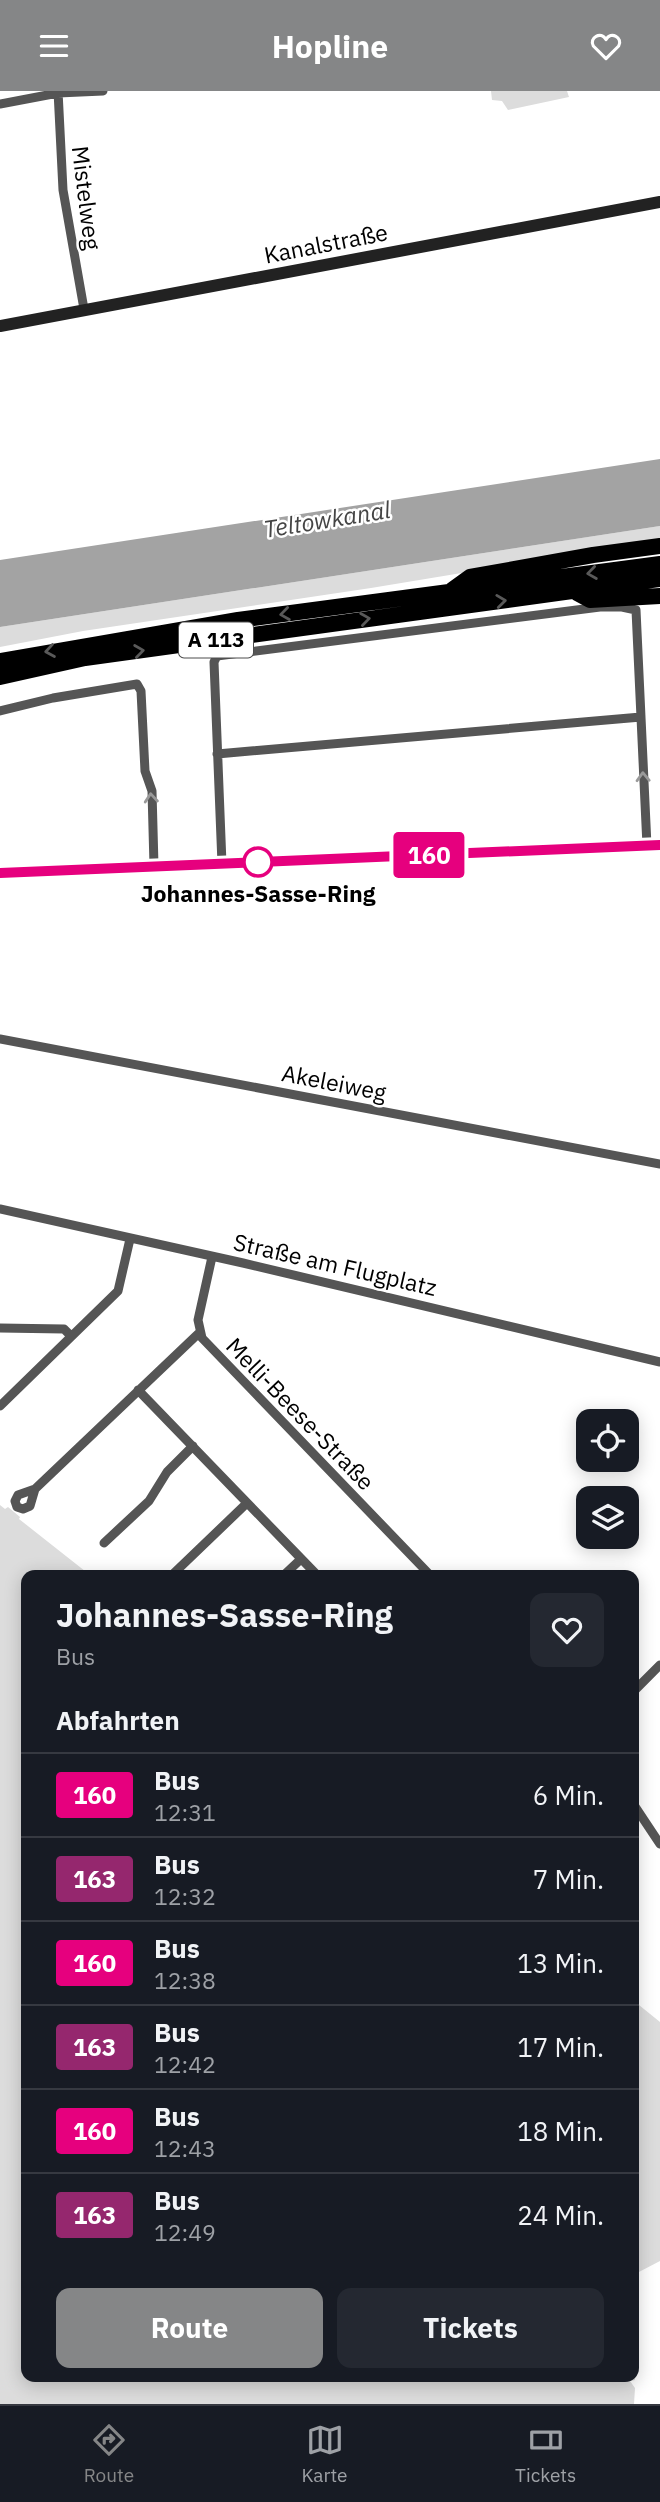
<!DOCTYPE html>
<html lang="de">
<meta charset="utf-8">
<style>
body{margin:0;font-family:"IBM Plex Sans",sans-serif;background:#242831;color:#f1f3f6;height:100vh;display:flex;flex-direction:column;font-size:26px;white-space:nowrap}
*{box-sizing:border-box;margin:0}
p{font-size:23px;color:#9ea1a6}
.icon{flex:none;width:38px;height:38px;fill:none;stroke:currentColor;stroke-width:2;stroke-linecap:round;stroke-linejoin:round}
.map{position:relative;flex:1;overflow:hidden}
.drawer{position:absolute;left:21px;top:1479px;width:618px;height:812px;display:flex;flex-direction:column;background:#171b24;border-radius:14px;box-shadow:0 4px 18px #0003}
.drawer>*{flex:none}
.badge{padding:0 14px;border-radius:5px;font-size:24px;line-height:46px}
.controls{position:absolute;left:576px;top:1318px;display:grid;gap:14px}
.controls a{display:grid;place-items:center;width:63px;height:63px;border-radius:14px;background:#171b24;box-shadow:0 4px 18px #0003;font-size:35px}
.map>.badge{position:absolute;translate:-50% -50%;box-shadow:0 0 0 4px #fff}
h2{padding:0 35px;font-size:26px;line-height:63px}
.round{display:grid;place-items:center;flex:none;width:74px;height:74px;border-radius:14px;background:#242831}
.headline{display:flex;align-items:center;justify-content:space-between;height:119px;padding:0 35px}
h1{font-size:33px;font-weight:700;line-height:52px}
.button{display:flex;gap:14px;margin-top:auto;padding:14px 35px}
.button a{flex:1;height:80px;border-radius:14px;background:#858687;color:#fff;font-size:28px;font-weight:700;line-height:80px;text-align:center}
.button a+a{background:#242831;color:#f1f3f6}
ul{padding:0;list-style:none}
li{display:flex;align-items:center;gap:21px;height:84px;padding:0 35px;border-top:2px solid #363941}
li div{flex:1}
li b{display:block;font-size:26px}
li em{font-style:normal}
li .badge{min-width:77px;font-weight:700;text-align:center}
header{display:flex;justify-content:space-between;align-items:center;height:91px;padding:0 35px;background:#858687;color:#fff;font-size:32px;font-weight:700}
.dock{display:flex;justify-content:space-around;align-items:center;height:98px;border-top:2px solid #363941;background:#171b24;font-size:19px;color:#9ea1a6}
.dock a{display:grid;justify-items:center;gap:4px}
.dock .active{color:#858687}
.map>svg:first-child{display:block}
.green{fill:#dcdcdc}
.water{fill:#a3a3a3}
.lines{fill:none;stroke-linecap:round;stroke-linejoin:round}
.street{stroke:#555;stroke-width:9}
.secondary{stroke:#222;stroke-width:12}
.highway{stroke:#000;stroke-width:16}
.oneway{stroke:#595959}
.oneway2{stroke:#999}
.line-casing{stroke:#fff;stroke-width:16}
.line{stroke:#e6007e;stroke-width:10}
.stop-dot{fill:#fff;stroke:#e6007e;stroke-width:3.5}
.labels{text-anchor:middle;stroke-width:5;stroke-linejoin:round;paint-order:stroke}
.shield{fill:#fff;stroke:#4c4c4c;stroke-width:2}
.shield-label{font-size:21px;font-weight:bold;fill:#000}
.street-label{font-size:23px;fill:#000;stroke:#fff}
.stop-label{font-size:23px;font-weight:bold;fill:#000;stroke:#fff}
.water-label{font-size:24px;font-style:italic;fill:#444;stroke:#fff}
</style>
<header><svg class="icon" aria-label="menu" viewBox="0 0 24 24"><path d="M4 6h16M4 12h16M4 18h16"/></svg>Hopline<svg class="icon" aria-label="heart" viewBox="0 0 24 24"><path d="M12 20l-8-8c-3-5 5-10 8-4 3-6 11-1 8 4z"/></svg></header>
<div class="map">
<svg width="660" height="2313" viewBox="0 0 660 2313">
<rect width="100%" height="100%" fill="#fff"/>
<path class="green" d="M491 0H567L569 6 508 19 502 10 492 9Z
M660 435V449L371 497 83 540 0 556V536Z
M0 1414 5 1418 8 1416 20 1426 19 1428 90 1484H26V2286H634V1910L660 1931V2170L637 2182 635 2289 630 2290 635 2297 634 2313H0Z"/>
<path class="water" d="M660 368V435L0 536V469Z"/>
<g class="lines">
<path class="street" d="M58 0 63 99 84 218
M0 13 58 2 103 0
M0 620 53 607 137 593 141 600 145 680 152 700 154 775
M217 663 641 626
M222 773 214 571 217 565 600 516H622L636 519 647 755
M0 948 660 1073
M0 1118 243 1172 660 1271
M212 1166 198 1229 202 1247 430 1484
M0 1237 64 1238 71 1245
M138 1299 317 1484
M0 1315 118 1200 130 1148
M35 1398 18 1404 15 1410 17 1416 23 1418 30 1415 35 1398 199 1242
M104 1452 149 1410 167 1381 193 1355
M172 1484 247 1412
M284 1484 301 1468
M634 1600 660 1574
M634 1714 660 1753"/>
<path class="secondary" d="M0 235 660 111
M0 781 660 754"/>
<path class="highway" d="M452 499 470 486 593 464 660 455
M577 502 590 509 660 505
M0 570 238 529 660 473
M0 586 85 567 660 488"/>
</g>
<defs><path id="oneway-chevron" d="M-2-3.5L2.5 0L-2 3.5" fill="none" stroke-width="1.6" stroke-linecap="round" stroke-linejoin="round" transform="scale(1.75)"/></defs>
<g class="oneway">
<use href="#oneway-chevron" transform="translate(592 482) rotate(172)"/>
<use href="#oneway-chevron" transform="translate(501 510) rotate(-7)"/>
<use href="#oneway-chevron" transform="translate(285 523) rotate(172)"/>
<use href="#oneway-chevron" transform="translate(365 528) rotate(-8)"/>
<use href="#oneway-chevron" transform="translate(50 560) rotate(171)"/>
<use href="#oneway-chevron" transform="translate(139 560) rotate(-8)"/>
</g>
<g class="oneway2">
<use href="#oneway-chevron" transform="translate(643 686) rotate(-92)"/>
<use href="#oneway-chevron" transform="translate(151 707) rotate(-95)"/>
</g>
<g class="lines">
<defs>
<path id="line" d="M0 782 660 754"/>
</defs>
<use href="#line" class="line-casing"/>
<use href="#line" class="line"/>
</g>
<circle class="stop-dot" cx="258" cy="771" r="14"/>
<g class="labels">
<rect class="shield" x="179" y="531.5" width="74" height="35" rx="5"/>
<g class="shield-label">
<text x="216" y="556">A 113</text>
</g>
<g class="street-label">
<text transform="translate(86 107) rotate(83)" y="8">Mistelweg</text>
<text transform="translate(326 153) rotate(-11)" y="8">Kanalstraße</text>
<text transform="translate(334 992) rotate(11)" y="8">Akeleiweg</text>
<text transform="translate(335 1174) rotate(13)" y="8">Straße am Flugplatz</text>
<text transform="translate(300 1323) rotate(46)" y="8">Melli-Beese-Straße</text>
</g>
<g class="stop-label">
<text x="258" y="811">Johannes-Sasse-Ring</text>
</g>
<g class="water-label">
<text transform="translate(327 429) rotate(-9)" y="8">Teltowkanal</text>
</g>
</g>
</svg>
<div class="controls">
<a><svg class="icon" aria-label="locate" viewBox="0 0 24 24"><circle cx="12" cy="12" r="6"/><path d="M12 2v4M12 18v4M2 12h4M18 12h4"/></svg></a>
<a><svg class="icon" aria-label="layers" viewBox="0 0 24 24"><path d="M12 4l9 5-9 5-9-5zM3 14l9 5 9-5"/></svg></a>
</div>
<b class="badge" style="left:429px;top:764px;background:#e6007e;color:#fff">160</b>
<section class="drawer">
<div class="headline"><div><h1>Johannes-Sasse-Ring</h1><p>Bus</p></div><a class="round"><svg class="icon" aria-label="heart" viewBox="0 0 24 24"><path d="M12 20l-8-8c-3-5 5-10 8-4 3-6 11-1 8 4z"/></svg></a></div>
<h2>Abfahrten</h2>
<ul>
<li><span class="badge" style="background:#e6007e;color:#fff">160</span><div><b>Bus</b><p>12:31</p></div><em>6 Min.</em></li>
<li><span class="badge" style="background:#95276e;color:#fff">163</span><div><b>Bus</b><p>12:32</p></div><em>7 Min.</em></li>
<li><span class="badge" style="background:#e6007e;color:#fff">160</span><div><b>Bus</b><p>12:38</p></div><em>13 Min.</em></li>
<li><span class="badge" style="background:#95276e;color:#fff">163</span><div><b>Bus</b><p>12:42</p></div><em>17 Min.</em></li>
<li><span class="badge" style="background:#e6007e;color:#fff">160</span><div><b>Bus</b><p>12:43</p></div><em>18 Min.</em></li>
<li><span class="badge" style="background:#95276e;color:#fff">163</span><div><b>Bus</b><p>12:49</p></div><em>24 Min.</em></li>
</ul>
<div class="button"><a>Route</a><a>Tickets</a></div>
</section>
</div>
<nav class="dock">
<a class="active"><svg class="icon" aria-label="directions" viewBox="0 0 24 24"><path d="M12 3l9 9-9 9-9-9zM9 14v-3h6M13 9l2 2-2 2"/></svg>Route</a>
<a><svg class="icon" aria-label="map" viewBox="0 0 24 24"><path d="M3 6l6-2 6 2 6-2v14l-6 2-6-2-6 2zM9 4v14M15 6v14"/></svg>Karte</a>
<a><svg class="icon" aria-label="tickets" viewBox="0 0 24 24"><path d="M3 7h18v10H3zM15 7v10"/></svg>Tickets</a>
</nav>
